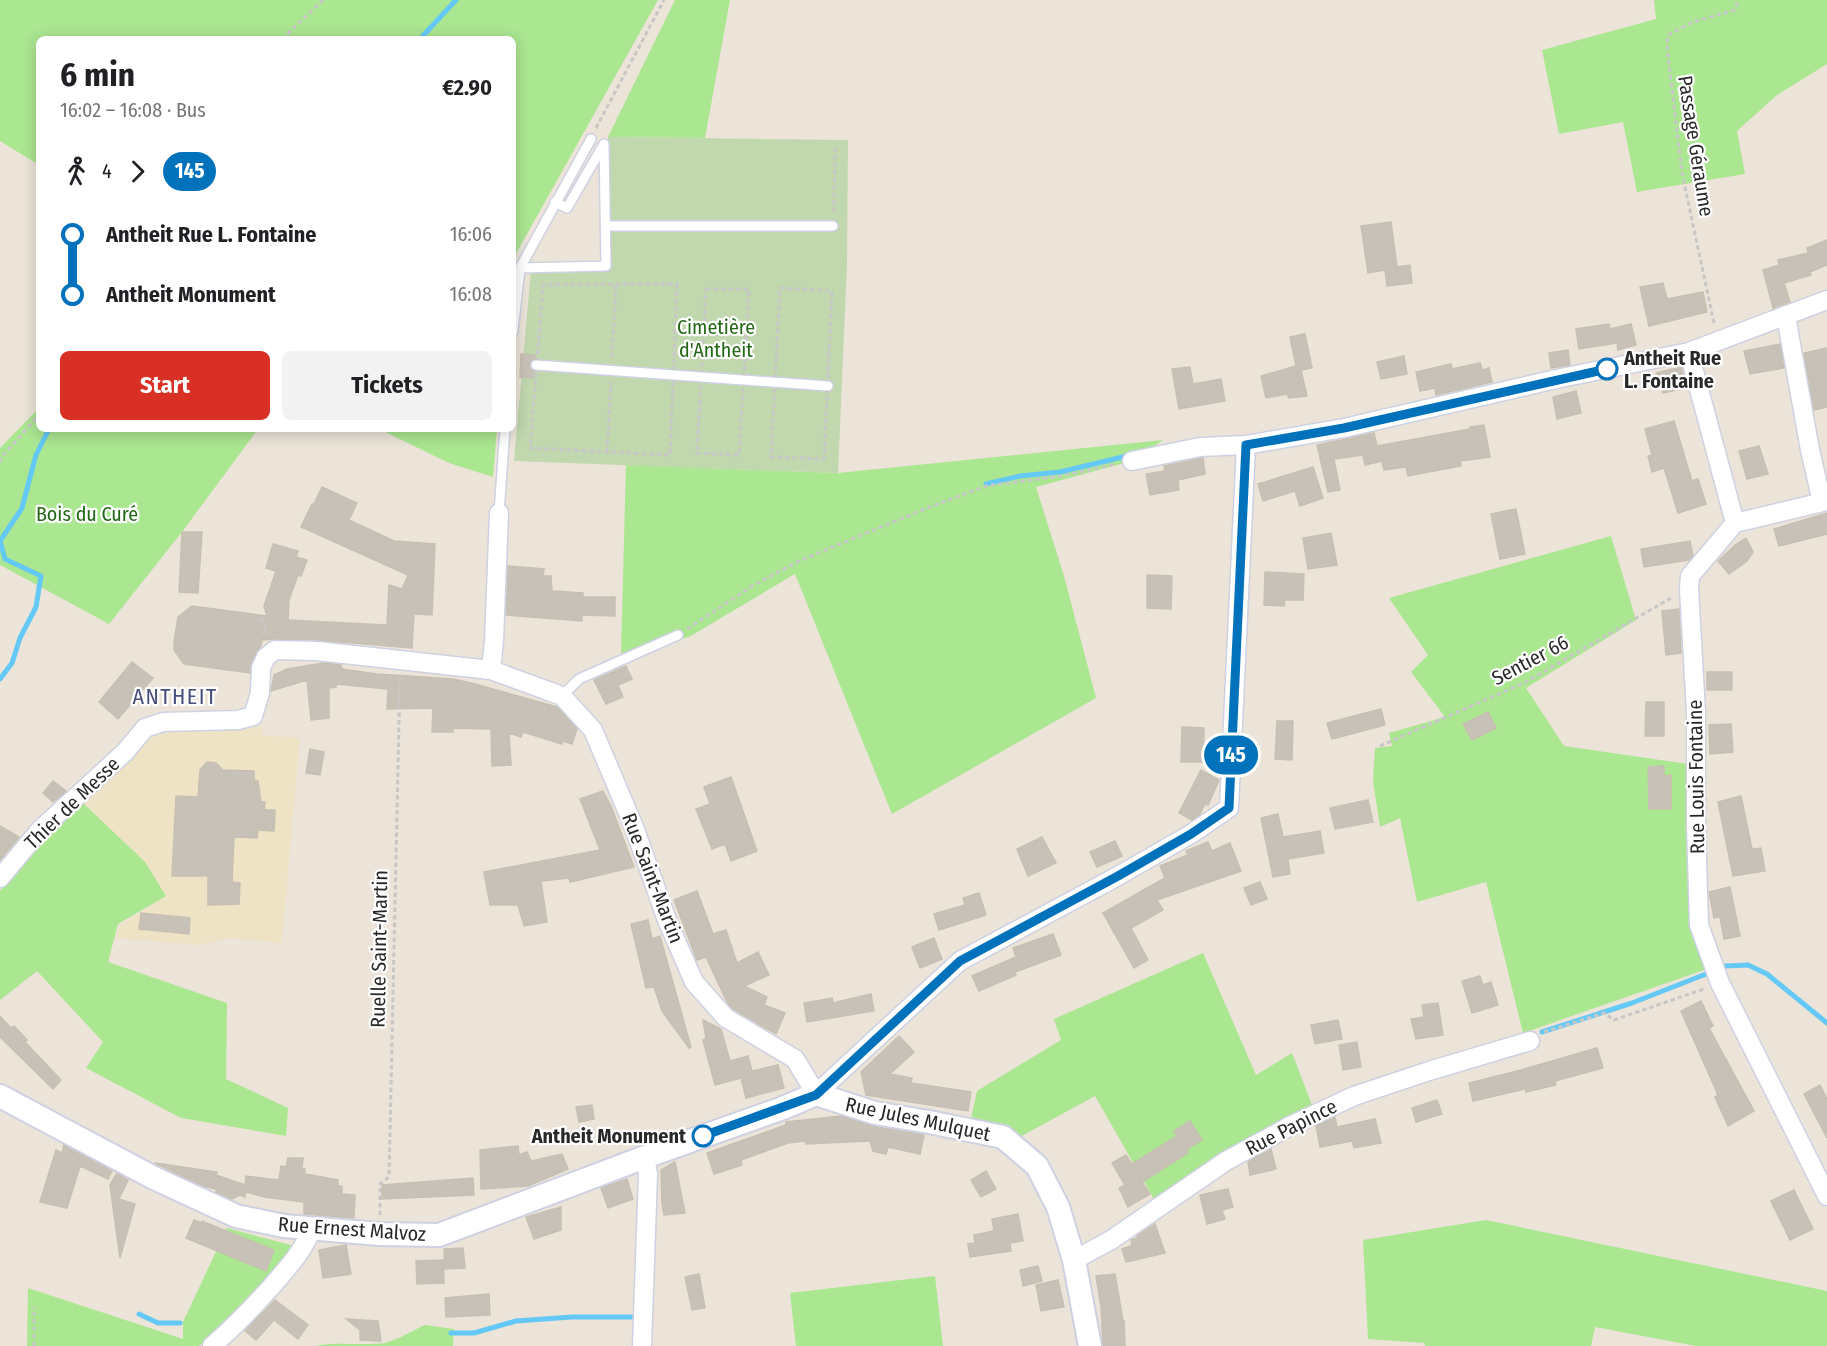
<!DOCTYPE html>
<meta charset="utf-8">
<style>
body{margin:0;font-family:"Fira Sans Condensed",sans-serif;background:#f2f2f2;color:#202124;height:100vh;display:flex;flex-direction:column;font-size:22px;white-space:nowrap}
*{box-sizing:border-box;margin:0}
p{font-size:20px;color:#757577}
.icon{flex:none;width:33px;height:33px;fill:none;stroke:currentColor;stroke-width:2;stroke-linecap:round;stroke-linejoin:round}
.map{position:relative;flex:1;overflow:hidden}
.panel{position:absolute;left:36px;top:36px;width:480px;height:396px;display:flex;flex-direction:column;background:#fff;border-radius:9px;box-shadow:0 3px 15px #0003}
.panel>*{flex:none}
.badge{padding:0 12px;border-radius:20px;font-size:21px;line-height:39px}
.map>.badge{position:absolute;translate:-50% -50%;box-shadow:0 0 0 3px #fff}
.legs{display:flex;align-items:center;gap:9px;height:66px;padding:0 24px;font-size:20px}
.legs p{margin-inline-start:auto}
.head{display:flex;align-items:center;justify-content:space-between;height:102px;padding:0 24px}
h1{font-size:33px;font-weight:700;line-height:45px}
.button{display:flex;gap:12px;margin-top:auto;padding:12px 24px}
.button a{flex:1;height:69px;border-radius:9px;background:#d93025;color:#fff;font-size:24px;font-weight:700;line-height:69px;text-align:center}
.button a+a{background:#f2f2f2;color:#202124}
ul{padding:0 24px;list-style:none}
li{display:flex;align-items:center;gap:21px;height:60px;font-size:22px}
li i{display:grid;place-items:center;width:9px;height:100%;margin:0 8px;background:currentColor}
li i::after{content:'';width:15px;height:15px;margin:-8px;border:4px solid;border-radius:50%;background:#fff}
li p{margin-inline-start:auto}
li:first-child i{background:linear-gradient(#0000 50%,currentColor 0)}
li:last-child i{background:linear-gradient(currentColor 50%,#0000 0)}
.map>svg:first-child{display:block}
.education{fill:#efe3c6}
.green{fill:#abe691}
.cemetery{fill:#c1d7ae}
.lines{fill:none;stroke-linecap:round;stroke-linejoin:round}
.stream{stroke:#64c9f6;stroke-width:5}
.building{fill:#c7c1b8;stroke:#c7c0b2;stroke-width:1.5}
.service-casing{stroke:#ced1e2;stroke-width:12}
.minor-casing{stroke:#ced1e2;stroke-width:21}
.tertiary-casing{stroke:#ced1e2;stroke-width:26}
.path{stroke:#c7c7c7;stroke-width:3;stroke-dasharray:4.5 3;stroke-linecap:butt}
.service{stroke:#fff;stroke-width:9}
.minor{stroke:#fff;stroke-width:18}
.tertiary{stroke:#fff;stroke-width:22}
.line-1-casing{stroke:#fff;stroke-width:14}
.line-1{stroke:#0072bc;stroke-width:9}
.stop-1-dot{fill:#fff;stroke:#0072bc;stroke-width:3}
.labels{text-anchor:middle;stroke-width:4.5;stroke-linejoin:round;paint-order:stroke}
.street-label{font-size:20px;fill:#282828;stroke:#fff}
.park-label{font-size:20px;fill:#236815;stroke:#fff}
.stop-label{font-size:20px;font-weight:bold;fill:#282828;stroke:#fff;text-anchor:start}
.quarter-label{font-size:22px;letter-spacing:1.5px;fill:#464e7b;stroke:#fff}
</style>
<div class="map">
<svg width="1827" height="1346" viewBox="0 0 1827 1346">
<rect width="100%" height="100%" fill="#ece4d8"/>
<path class="education" d="M262 726V735L300 738 282 943 229 938 200 945 115 938 120 925 166 896 83 803 153 735 180 730Z"/>
<path class="green" d="M0 0H658L513 259V39H39V165L0 141Z
M675 0H730L705 138 608 137Z
M1654 0H1827V64L1777 95 1737 131 1745 174 1637 192 1623 122 1559 134 1542 50 1656 19Z
M39 408V429H258L182 532 109 624 0 565V448Z
M379 429H497L493 477 449 463Z
M1163 440 1132 461 1036 487 1064 576 1096 698 892 814 795 574 689 637 621 653 626 465 838 473Z
M1611 536 1636 620 1526 688 1564 746 1688 764 1707 969 1523 1033 1486 882 1417 902 1400 818 1380 827 1373 781 1375 748 1392 746 1389 733 1445 717 1411 672 1428 655 1389 598Z
M83 803 145 862 166 896 118 924 108 962 227 1003 226 1079 288 1108 286 1136 181 1118 86 1068 103 1042 37 971 0 1000V891L45 834Z
M1203 953 1256 1075 1292 1053 1312 1105 1275 1123 1155 1201 1095 1096 1018 1138 970 1123 977 1091 1061 1040 1054 1019Z
M1486 1220 1827 1291V1346H1696L1595 1327 1591 1346H1425L1424 1343 1368 1339 1363 1240Z
M227 1228 294 1246C274 1279 231 1324 199 1346H27L28 1288 183 1339V1322Z
M935 1276 943 1346H796L790 1293Z
M425 1325 454 1329 453 1346H314C337 1341 362 1346 385 1343 399 1339 412 1331 425 1325Z"/>
<path class="cemetery" d="M608 137 848 140 847 265 838 473 514 461 531 270 609 268Z"/>
<g class="lines">
<path class="stream" d="M420 39 456 0
M986 484 1020 476 1060 472 1131 455
M0 679 12 663 20 638 36 607 41 576 5 559 0 541 22 508 36 455 49 429
M1725 966 1748 965 1767 974 1827 1023
M1542 1032 1632 1003 1706 974
M139 1314 158 1323H180
M451 1333H474L516 1321 572 1317H631"/>
</g>
<path class="building" d="M1391 222 1397 267 1410 265 1412 283 1387 286 1385 270 1368 273 1361 226Z
M1827 240V265L1810 272 1811 275 1784 283 1790 302 1773 308 1763 270 1779 265 1778 260 1808 253 1807 248Z
M1663 283 1667 299 1703 292 1707 312 1649 326 1640 287Z
M1609 324 1610 329 1631 324 1636 345 1618 350 1617 343 1579 349 1576 329Z
M1305 334 1312 368 1301 370 1307 396 1289 398 1287 394 1266 398 1261 376 1296 366 1290 337Z
M1780 344 1784 368 1750 374 1744 351Z
M1827 348V407L1814 410 1804 353Z
M1568 350 1570 365 1551 368 1549 353Z
M521 354 535 355V358L529 364 530 368 534 371V378L520 377Z
M1404 356 1407 374 1381 379 1377 362Z
M1480 363 1482 370 1489 368 1492 382 1436 395 1435 388 1420 391 1416 372 1451 364 1452 369Z
M1190 367 1193 384 1221 379 1225 401 1179 409 1172 369Z
M1681 367 1687 388 1663 393 1656 373Z
M1576 391 1581 413 1557 419 1553 397Z
M1674 421 1692 481 1698 479 1706 504 1678 513 1664 468 1652 472 1648 456 1652 455 1645 429Z
M1484 425 1490 457 1460 461 1461 466 1408 476 1406 467 1384 470 1382 461 1365 465 1363 455 1334 459 1340 490 1328 492 1317 445 1374 433 1377 446 1470 429V427Z
M1759 446 1768 474 1747 479 1739 451Z
M1203 458 1205 474 1178 480 1179 490 1150 495 1146 474 1165 471 1164 466Z
M1313 467 1323 498 1300 506 1295 491 1263 501 1258 484Z
M322 487 357 503 349 520 394 541 435 544 432 615 414 614 412 648 317 640 275 639 262 640 261 646 256 652 251 663 250 673 184 664 174 650V642L178 617 192 606 267 616 264 606 276 571 266 568 273 544 298 551 296 557 307 560 301 576 298 575 289 600 288 620 387 625 389 585 402 589 408 575 301 527 312 504H314Z
M1516 509 1525 554 1500 559 1491 514Z
M1827 513V534L1779 546 1774 529Z
M182 532H202L198 593 179 592Z
M1331 533 1337 565 1308 569 1303 538Z
M1746 538 1753 552 1747 561 1729 574 1718 561 1735 545Z
M1690 541 1693 556 1689 560 1644 567 1641 549Z
M508 566 544 569 543 576H551L552 591 583 593V597H615V616L582 615V621L506 615Z
M1265 572 1304 574 1303 600H1285L1284 606 1264 605Z
M1147 575 1172 576 1171 609 1147 608Z
M1679 609 1681 653 1666 655 1662 611Z
M132 662 153 678 118 719 99 702Z
M323 663 341 665 342 669 377 674 453 679 475 684 557 707 577 729 572 744 563 741 562 744 523 732 521 737 509 733 511 765 492 766 491 729 453 728V732H432L433 708 387 709 388 689 336 684V687L329 688V718L311 720 307 680 271 691 274 675 287 669Z
M626 666 632 679 618 685 623 697 606 704 594 680Z
M1707 672H1732V690H1707Z
M1646 702H1664V736H1645Z
M1381 709 1385 725 1332 739 1327 723Z
M1488 712 1496 728 1472 740 1463 724Z
M1277 721H1293L1292 760 1275 759Z
M1731 724 1733 752 1710 754 1709 725Z
M1182 727 1204 728 1203 762H1181Z
M310 749 324 752 320 775 306 773Z
M207 762 216 763 223 770 254 771V780L258 781 261 802H265L264 810H275L274 831 258 830 257 838 234 837 232 882 240 883 239 904 208 905V876H172L176 796 198 797 200 770Z
M1664 766V776L1671 775V809H1649L1648 767Z
M1201 770 1219 780 1208 805 1205 804 1200 814 1192 820 1179 813Z
M731 777 757 851 731 861 725 844 712 849 696 809 710 804 704 787Z
M53 781 66 791 53 802 43 793Z
M603 791 611 806 634 867 570 882 569 878 541 881 547 922 524 926 518 905H490L484 872 600 850 580 799Z
M1741 796 1752 849 1761 848 1765 871 1733 876 1718 802Z
M1368 800 1373 822 1335 829 1330 808Z
M1278 814 1283 837 1320 831 1324 853 1288 859 1290 874 1273 877 1261 818Z
M0 826 19 837 0 860Z
M1042 837 1056 863 1028 876 1017 849Z
M1115 841 1122 856 1097 867 1090 852Z
M1208 842 1212 851 1230 843 1241 871 1157 900 1163 910 1131 928 1148 960 1134 968 1103 913 1165 878 1160 866 1188 855 1186 851Z
M1260 882 1267 899 1251 905 1244 888Z
M1730 887 1740 936 1724 939 1720 917 1714 918 1709 892Z
M697 891 713 934 726 930 737 963 758 952 769 975 744 986 767 997 764 1005 785 1013 776 1034 733 1009 728 1004 706 957 697 960 674 900Z
M979 893 986 915 939 930 934 914 965 905 963 898Z
M141 913 190 918 189 934 139 929Z
M648 920 652 939 660 936 691 1047 689 1048 662 1011 654 987 646 988 631 924Z
M1053 934 1061 955 1015 972 1016 975 979 991 972 976 1016 957 1013 948Z
M934 938 942 959 920 968 912 947Z
M1480 976 1483 985 1491 982 1498 1005 1472 1013 1462 981Z
M871 994 874 1011 807 1022 804 1003 832 998 833 1003Z
M1701 1001 1713 1026 1709 1028 1754 1111 1728 1126 1715 1097 1718 1095 1681 1011Z
M1438 1003 1443 1035 1416 1039 1411 1019 1424 1017 1422 1005Z
M0 1016 11 1028 14 1026 27 1040 25 1042 61 1080 53 1089 0 1037Z
M703 1020 721 1029 730 1061 748 1056 752 1071 778 1065 784 1088 746 1098 741 1078 715 1085 703 1040 706 1039Z
M1338 1020 1342 1039 1315 1044 1311 1025Z
M899 1036 914 1052 890 1074 912 1078 911 1083 971 1092 968 1111 866 1095 861 1072Z
M1357 1042 1361 1067 1343 1070 1339 1045Z
M1597 1048 1603 1068 1555 1081 1556 1085 1526 1092 1525 1089 1473 1101 1469 1083 1521 1070Z
M1820 1085 1827 1099V1138L1804 1094Z
M1437 1100 1442 1114 1416 1122 1412 1108Z
M592 1105 594 1119 579 1122 576 1107Z
M841 1116 873 1126 924 1135 920 1154 888 1147 886 1154 873 1151 870 1141 806 1144 805 1141 788 1143 741 1160 742 1165 714 1174 707 1153 786 1125V1122Z
M1335 1117 1337 1127 1375 1119 1381 1143 1354 1148 1352 1141 1320 1147 1316 1126Z
M1190 1121 1202 1140 1187 1149 1188 1153 1142 1182 1150 1194 1128 1207 1119 1188 1125 1185 1112 1163 1126 1155 1132 1164 1177 1136 1174 1131Z
M64 1145 112 1171 108 1179 80 1166 67 1208 40 1202 56 1150 62 1153Z
M518 1146 519 1155 527 1152 531 1161 562 1154 568 1169 528 1186 481 1189 480 1150Z
M1271 1149 1276 1169 1250 1175 1248 1162Z
M288 1158H303L302 1169H305V1174L338 1180V1186H342V1194L355 1195 354 1218 304 1214V1202L264 1197 246 1192 245 1197 240 1195 232 1199 216 1192V1189L203 1186 155 1163 217 1172 216 1175 245 1185 246 1176 279 1180 281 1166 286 1167Z
M675 1162 685 1213 664 1215 662 1204 661 1170Z
M986 1171 996 1189 981 1197 971 1180Z
M117 1173 128 1180 119 1199 135 1204 120 1258 110 1185Z
M473 1178 474 1195 382 1199V1185Z
M627 1179 633 1199 608 1208 601 1188Z
M1228 1189 1233 1207 1222 1210 1225 1219 1207 1224 1200 1195Z
M1794 1190 1813 1229 1790 1240 1771 1201Z
M561 1207V1230L534 1239 526 1217Z
M1018 1214 1023 1241 1010 1243 1011 1251 970 1257 968 1244 975 1243 974 1235 994 1231 992 1219Z
M194 1220 202 1223V1221L274 1250 266 1271 186 1238Z
M1155 1224 1165 1253 1126 1262 1122 1249 1128 1247 1132 1245 1131 1240 1137 1238V1236Z
M346 1245 351 1274 323 1278 319 1250Z
M463 1248 465 1268 445 1269 444 1249Z
M443 1260 444 1283 417 1284 416 1261Z
M1038 1266 1042 1281 1023 1286 1020 1270Z
M699 1274 705 1308 692 1310 685 1277Z
M1115 1274 1123 1321H1124L1125 1346H1103L1101 1307 1096 1276Z
M1058 1280 1064 1307 1041 1311 1036 1285Z
M489 1294 490 1315 446 1317 445 1298Z
M275 1300 308 1325 298 1339 274 1320 256 1340 245 1331Z
M346 1319 378 1321 381 1341 360 1340V1330Z"/>
<g class="lines">
<defs>
<path id="service" d="M607 226H833
M520 268 606 266 604 144 567 208 555 202
M513 331 520 268 591 139
M536 365 828 386
M499 513 505 429
M562 696 579 679 678 635"/>
<path id="minor" d="M1786 316 1810 450 1822 502
M1689 352 1735 523
M1132 461 1200 447 1246 445 1344 428 1556 379 1689 352 1827 300
M1735 523 1690 576 1689 589 1696 712V825L1699 925 1720 983 1827 1196
M1735 523 1827 501
M491 670 494 641 499 513
M0 878 40 830 125 752 145 728 163 722 238 720 253 716 260 693 261 668 266 657 275 650 317 651 491 670 562 696 593 730 634 827 667 920 694 982 726 1018 795 1059 816 1094 960 961 1118 876 1191 834 1229 808 1246 445
M1074 1260 1111 1240 1226 1161 1290 1126 1354 1096 1429 1071 1530 1041
M212 1346C234 1327 253 1307 272 1286 288 1267 303 1252 312 1228
M642 1346 648 1174 645 1157"/>
<path id="tertiary" d="M0 1096 154 1178 236 1216 284 1226 379 1234 439 1235 645 1157 783 1108 816 1094 875 1113 929 1122 1003 1137 1037 1166 1058 1207 1074 1260 1090 1346"/>
</defs>
<use href="#service" class="service-casing"/>
<use href="#minor" class="minor-casing"/>
<use href="#tertiary" class="tertiary-casing"/>
<path class="path" d="M282 39 323 0
M596 128 664 0
M834 212 835 148
M677 284 670 455 530 448 543 285Z
M780 288 832 291 824 459 771 457Z
M706 289H749L739 455 697 453Z
M1714 323 1682 173 1667 47 1668 35 1693 22 1735 10 1738 0
M612 357 616 284
M607 452 611 382
M0 462 1 458 39 415
M260 618 265 624 263 638
M687 629 754 585 799 561 927 508 986 486 1061 476 1116 464
M1380 746 1526 682 1671 598
M1544 1032 1604 1013 1614 1020 1704 989
M380 1215V1184L389 1177 400 677
M34 1346V1307"/>
<use href="#service" class="service"/>
<use href="#minor" class="minor"/>
<use href="#tertiary" class="tertiary"/>
</g>
<g class="lines">
<defs>
<path id="line-1" d="M703 1136 816 1095 960 961 1118 876 1191 834 1229 808 1246 445 1344 428 1607 369"/>
</defs>
<use href="#line-1" class="line-1-casing"/>
<use href="#line-1" class="line-1"/>
</g>
<g class="stop-1-dot">
<circle cx="1607" cy="369" r="10"/>
<circle cx="703" cy="1136" r="10"/>
</g>
<g class="labels">
<g class="street-label">
<text transform="translate(1696 146) rotate(81)" y="7">Passage Géraume</text>
<text transform="translate(1530 660) rotate(-28)" y="7">Sentier 66</text>
<text transform="translate(1696 777) rotate(-91)" y="7">Rue Louis Fontaine</text>
<text transform="translate(72 803) rotate(-44)" y="7">Thier de Messe</text>
<text transform="translate(653 878) rotate(69)" y="7">Rue Saint-Martin</text>
<text transform="translate(379 949) rotate(-89)" y="7">Ruelle Saint-Martin</text>
<text transform="translate(918 1119) rotate(12)" y="7">Rue Jules Mulquet</text>
<text transform="translate(1291 1127) rotate(-27)" y="7">Rue Papince</text>
<text transform="translate(352 1229) rotate(4)" y="7">Rue Ernest Malvoz</text>
</g>
<g class="park-label">
<text x="716" y="334">Cimetière<tspan x="716" dy="23">d'Antheit</tspan></text>
<text x="87" y="521">Bois du Curé</text>
</g>
<g class="stop-label">
<text x="1624" y="365">Antheit Rue<tspan x="1624" dy="23">L. Fontaine</tspan></text>
<text x="686" y="1143" text-anchor="end">Antheit Monument</text>
</g>
<g class="quarter-label">
<text x="175" y="704">ANTHEIT</text>
</g>
</g>
</svg>
<b class="badge" style="left:1231px;top:755px;background:#0072bc;color:#fff">145</b>
<section class="panel">
<div class="head"><div><h1>6 min</h1><p>16:02 – 16:08 · Bus</p></div><b>€2.90</b></div>
<div class="legs"><svg class="icon" aria-label="walk" viewBox="0 0 24 24"><circle cx="13" cy="4" r="2"/><path d="M13 8l-2 6 4 7M11 14l-3 7M7 12l3-4h3l4 4"/></svg>4<svg class="icon" aria-label="forward" viewBox="0 0 24 24"><path d="M9 5l7 7-7 7"/></svg><b class="badge" style="background:#0072bc;color:#fff">145</b></div>
<ul>
<li><i style="color:#0072bc"></i><b>Antheit Rue L. Fontaine</b><p>16:06</p></li>
<li><i style="color:#0072bc"></i><b>Antheit Monument</b><p>16:08</p></li>
</ul>
<div class="button"><a>Start</a><a>Tickets</a></div>
</section>
</div>
